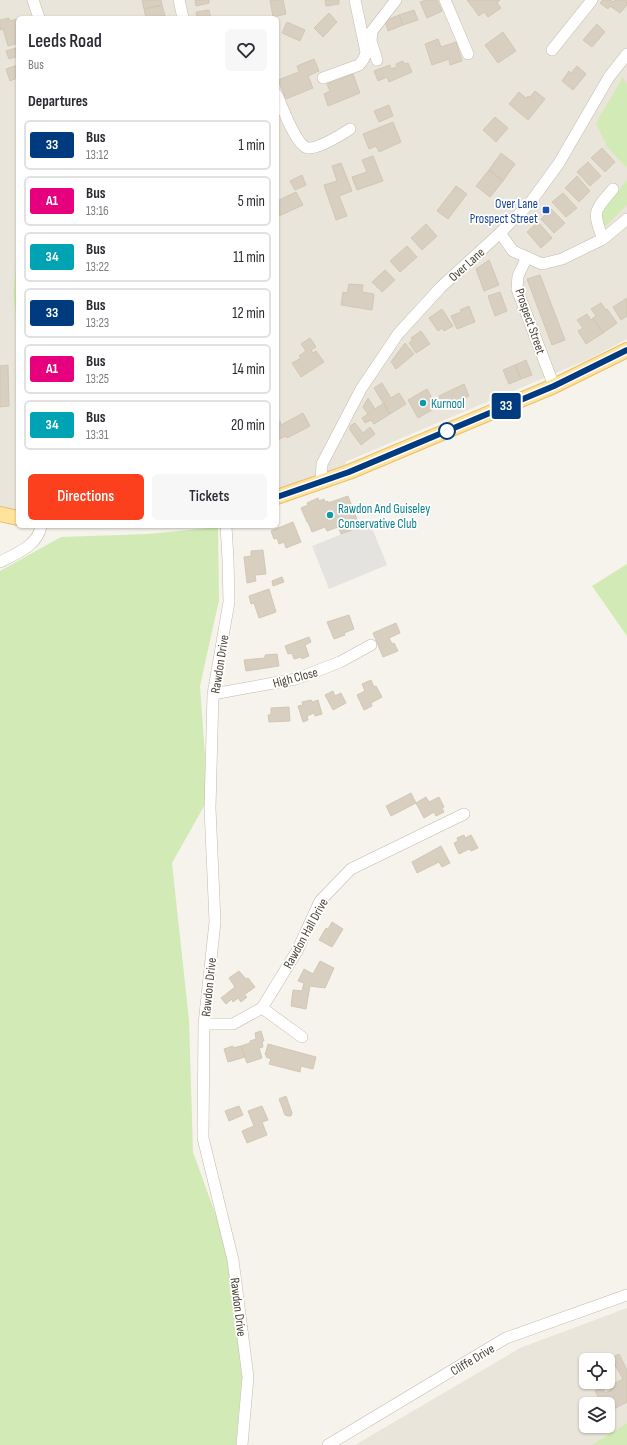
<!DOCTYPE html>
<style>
body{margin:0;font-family:"Sofia Sans Condensed",sans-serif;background:#f7f7f7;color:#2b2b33;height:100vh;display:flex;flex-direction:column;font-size:15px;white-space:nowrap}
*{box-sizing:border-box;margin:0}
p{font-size:13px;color:#7c7c81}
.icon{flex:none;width:22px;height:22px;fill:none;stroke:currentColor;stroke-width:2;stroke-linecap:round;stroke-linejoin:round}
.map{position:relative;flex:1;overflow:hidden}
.drawer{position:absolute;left:16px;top:16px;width:263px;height:512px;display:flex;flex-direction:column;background:#fff;border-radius:6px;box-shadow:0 1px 3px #0004}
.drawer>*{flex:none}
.badge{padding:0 8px;border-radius:3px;font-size:14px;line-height:26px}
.tools{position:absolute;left:579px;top:1353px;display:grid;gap:8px}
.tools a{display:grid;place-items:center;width:36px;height:36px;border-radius:6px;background:#fff;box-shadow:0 1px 3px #0004;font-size:20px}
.map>.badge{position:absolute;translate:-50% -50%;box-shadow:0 0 0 2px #fff}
h2{padding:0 12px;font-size:15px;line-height:36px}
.round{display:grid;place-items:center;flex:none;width:42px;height:42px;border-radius:6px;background:#f7f7f7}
.overview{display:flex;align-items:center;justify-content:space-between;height:68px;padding:0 12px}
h1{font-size:19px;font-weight:600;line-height:30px}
.primary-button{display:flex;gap:8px;margin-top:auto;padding:8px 12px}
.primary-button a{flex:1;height:46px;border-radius:6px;background:#fc3f1d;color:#fff;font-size:16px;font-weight:600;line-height:46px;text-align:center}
.primary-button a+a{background:#f7f7f7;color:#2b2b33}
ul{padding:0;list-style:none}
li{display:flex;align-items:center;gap:12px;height:50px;margin:0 8px 6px;padding:0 4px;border:2px solid #e1e1e2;border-radius:6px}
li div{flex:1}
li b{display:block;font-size:15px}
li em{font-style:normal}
li .badge{min-width:44px;font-weight:700;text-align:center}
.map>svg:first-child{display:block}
.residential{fill:#eae5da;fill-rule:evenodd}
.green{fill:#d2eab5}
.parking{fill:#e5e3e0}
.building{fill:#d8cfc1;stroke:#d3c7b4}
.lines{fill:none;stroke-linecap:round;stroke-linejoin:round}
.minor-casing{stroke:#c2bbae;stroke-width:12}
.major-casing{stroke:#e6c16a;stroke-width:16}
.minor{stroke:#fff;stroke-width:11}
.major{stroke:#ffe39c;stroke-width:14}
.line-casing{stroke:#fff;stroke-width:9}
.line{stroke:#003b80;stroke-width:6}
.transit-dot{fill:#1a4fb4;stroke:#fff;stroke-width:1.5}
.culture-dot{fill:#0f9aa8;stroke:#fff;stroke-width:1.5}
.stop-dot{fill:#fff;stroke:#003b80;stroke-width:2}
.labels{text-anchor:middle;stroke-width:3.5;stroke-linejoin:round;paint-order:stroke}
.transit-label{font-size:13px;fill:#164399;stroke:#fff;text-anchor:end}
.street-label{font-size:13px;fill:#4b4439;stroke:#fff}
.culture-label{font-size:13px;fill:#0d838f;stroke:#fff;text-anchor:start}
</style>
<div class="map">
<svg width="627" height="1445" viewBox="0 0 627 1445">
<rect width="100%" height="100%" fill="#f6f3ec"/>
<path class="residential" d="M0 0H627V339L589 359 345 462 349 472 277 497V18H18V518L0 514Z
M627 1308V1423L591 1445H355L520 1348ZM586 1360H608V1382H586ZM586 1404H608V1426H586Z"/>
<path class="green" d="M623 77 627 84V168L607 147 596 123Z
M627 180V205L606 226 603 224 600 212Z
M18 250V332L13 293Z
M218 527 219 600 200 686 208 799 172 863 189 1020 193 1152 228 1249 242 1378 236 1445H0V571L61 537 148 534Z
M627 564V636L592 586Z
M627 1423V1445H591Z"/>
<path class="parking" d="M370 523 387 565 329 589 312 546Z"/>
<path class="building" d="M142 0H161L162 5 144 9Z
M195 0H209V3L196 6Z
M270 0H283L286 14 273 17Z
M325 0H339V4L326 6Z
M426 0H437L442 11 427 18 420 2Z
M467 0H500L497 3 501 8 488 17 484 12 479 16Z
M603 0H611L613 2 615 0H627V5L620 13 610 6 608 9 600 3Z
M162 5 165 16 146 18 144 9Z
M209 10 211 18H197L196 12Z
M414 10 418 20 403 25 399 15Z
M329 13 337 22 323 37 314 28Z
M399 15 403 25 388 31 385 21Z
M9 18 10 21 17 19 18 43 8 46 3 29 0 30V20Z
M287 22 305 30 300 41 282 33Z
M597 24 605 32 592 47 583 40Z
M503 32 516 51 498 63 485 45Z
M438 39 441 47 456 42 462 61 450 65 449 59 432 65 425 44Z
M16 48 18 56 9 59 6 51Z
M314 59 319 71 308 76 313 88 286 99 278 80 299 72 297 66Z
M403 61 404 64 408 63 412 72 389 82 387 77 378 81 374 71 390 65 391 69 397 67 396 64Z
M18 65V81L17 78 10 81 6 69Z
M577 66 586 74 573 90 562 81 569 71 571 73Z
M353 74 360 93 328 106 324 94 330 91 327 84Z
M535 91 545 99 528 120 509 104 519 92 526 98 528 96 530 97Z
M389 105 393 116 379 122 374 111Z
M495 117 508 128 496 142 483 130Z
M393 122 401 142 379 152 376 146 369 149 363 134Z
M602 148 615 162 605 172 591 158Z
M501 153 515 164 503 181 489 170Z
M373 156 383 181 357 190 352 177 367 172 362 160Z
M588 162 601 176 590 186 577 172Z
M341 163 352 191 339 196 347 216 336 220 324 185 337 181 332 166Z
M489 170 503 181 490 197 476 186Z
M302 175 306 185 295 190 290 181Z
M577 176 590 191 579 202 565 188Z
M456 186 467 194 448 219 437 211Z
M296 192 303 205 279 216 277 213V201Z
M563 193 577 208 566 217 552 202Z
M551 209 565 223 554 233 541 219Z
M538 222 552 238 541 248 527 232Z
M426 224 437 236 422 250 411 238Z
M407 246 417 257 400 272 390 261Z
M489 260 499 285 484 291 476 269Z
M385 270 395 280 382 292 372 282Z
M540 275 565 340 552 345 527 279Z
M349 284 363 285 362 292 374 294 372 310 341 305 343 292 347 293Z
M500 292 507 311 495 316 488 296Z
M627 298V316L621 320 613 307Z
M601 303 606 310 607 309 617 323 603 333 593 318 596 316 591 309Z
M469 306 475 322 457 329 451 316 461 312 460 310Z
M442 309 453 326 444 331 442 328 438 331 429 318Z
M587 314 591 320 593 318 603 333 586 344 578 331 583 328 577 320Z
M421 331 430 344 416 353 409 343 413 339 411 338Z
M310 338 316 347 311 350 313 353 316 351 324 362 301 377 292 363 301 358 299 356 306 351 301 344Z
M405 343 414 354 396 369 391 362Z
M526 360 532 375 521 379 515 365Z
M8 365 9 406 0 407V366Z
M515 365 521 379 509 384 503 370Z
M382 383 391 398 399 393 406 404 390 414 374 388Z
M464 384 469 396 444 408 439 396Z
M427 389 437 407 418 418 408 400Z
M368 398 375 409 384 403 390 414 374 424 371 420 365 423 362 418 368 414 363 407Z
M303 413 310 426 287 438 286 436 277 440V423L280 421 281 425Z
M355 423 363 433 370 427 375 434 361 445 350 430V426Z
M348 496 360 527 341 534 338 527 327 531 325 527 312 532 308 522H307L301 508 308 505 307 503 318 498 319 501 324 499 325 502 328 501V503Z
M293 522 301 542 286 548 284 542 279 544 277 538 274 539 271 531Z
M263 550 266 574 255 575 256 581 247 583 244 557 251 556V551Z
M282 577 284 582 273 586 272 581Z
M269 589 276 612 259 618 254 603 251 604 249 596Z
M349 615 354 629 344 633 345 635 334 639 327 622Z
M396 623 400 633 389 638 392 644 394 643 398 651 383 657 373 633Z
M309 637 311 642 305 645 309 656 302 659 301 657 294 659 292 653 288 654 285 646Z
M277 654 279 666 246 671 244 660 265 658V655Z
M371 680 374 687 376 686 382 697 371 703 372 706 364 710 357 695 365 691 362 684Z
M333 691 335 696 341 693 346 703 333 710 325 695Z
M311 700 312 702 318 700 322 714 315 716 314 713 307 716 308 720 303 722 298 706 303 705 302 702Z
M289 707 290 721 269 722 268 715H271V708Z
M411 793 416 803 391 816 386 806Z
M426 797 429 802 439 797 444 807 442 808 444 812 436 816 434 812 424 818 416 803Z
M464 835 465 838 471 835 478 848 471 851 469 849 459 854 454 843 458 841 457 838Z
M441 846 450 863 442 867 439 862 417 873 412 862Z
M332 922 343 929 332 947 319 940 326 928 328 929Z
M320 961 334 968 325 988 310 986 306 1009 291 1006 293 990 302 991 304 983 298 981 304 969 313 974Z
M239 971 246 979 248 978 255 987 244 995 247 997 241 1002 238 998 233 1002 232 999 226 1004 221 998 235 987 229 978Z
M261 1031 264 1041H262L263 1047 259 1048 262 1058 247 1063 241 1046 250 1043V1041L256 1039 255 1033Z
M268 1044 316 1057 313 1069 301 1066 300 1072 269 1064 271 1059 266 1057 267 1055H265Z
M233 1046V1048L241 1046 245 1057 228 1062 224 1049Z
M286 1096 292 1113 291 1116H288L285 1115 279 1099Z
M239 1106 243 1115 229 1121 225 1111Z
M262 1106 268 1120 262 1122 267 1135 247 1143 242 1131 254 1126 248 1111Z
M619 1354 627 1370V1402L608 1412V1404H602L595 1391 602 1387 605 1393 611 1390 609 1386 623 1379 611 1358Z"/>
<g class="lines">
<defs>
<path id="minor" d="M33 0 39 18
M179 0 183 18
M445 0 468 54
M552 50 592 0
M377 60 371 41 372 31 396 0
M323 78 359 65C363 61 365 58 366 52L355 0
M277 95C282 106 296 146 308 148 318 149 341 135 350 129
M500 233 513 251 542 264 562 259 603 239 627 219
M603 239C592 210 594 212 613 189
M527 257 518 276 517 289 554 386
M321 482 322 464 361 389 398 334 441 287 500 233 530 203 559 163 609 77 627 54
M226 526 228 559 229 602 213 694 210 808 215 922 204 1024 203 1138 233 1260 248 1377 242 1445
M0 562C15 554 38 546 41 526
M213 694 296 679 340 662 371 645
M262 1008 302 1037
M204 1024H233L262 1008 297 951 320 901 351 869 464 814
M328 1445 506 1338 627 1295"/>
<path id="major" d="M277 497 349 472 554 386 627 350
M0 514 18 518"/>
</defs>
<use href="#minor" class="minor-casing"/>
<use href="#major" class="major-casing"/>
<use href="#minor" class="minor"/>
<use href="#major" class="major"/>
</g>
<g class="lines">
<defs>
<path id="line" d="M277 497 349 472 554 386 627 350"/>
</defs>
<use href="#line" class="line-casing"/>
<use href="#line" class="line"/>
</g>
<rect class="transit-dot" x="542" y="206" width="8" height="8" rx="2"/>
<g class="culture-dot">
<circle cx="423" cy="403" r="4"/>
<circle cx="330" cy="515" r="4"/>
</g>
<circle class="stop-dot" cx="447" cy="431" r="8"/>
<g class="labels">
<g class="transit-label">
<text x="538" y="208">Over Lane<tspan x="538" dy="15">Prospect Street</tspan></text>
</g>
<g class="street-label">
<text transform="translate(466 264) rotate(-42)" y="5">Over Lane</text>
<text transform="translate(531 321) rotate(71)" y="5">Prospect Street</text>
<text transform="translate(219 664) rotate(-81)" y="5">Rawdon Drive</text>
<text transform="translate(295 677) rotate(-15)" y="5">High Close</text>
<text transform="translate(305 933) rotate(-61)" y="5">Rawdon Hall Drive</text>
<text transform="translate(208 987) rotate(-84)" y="5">Rawdon Drive</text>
<text transform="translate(239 1307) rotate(83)" y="5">Rawdon Drive</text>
<text transform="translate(472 1359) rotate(-31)" y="5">Cliffe Drive</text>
</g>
<g class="culture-label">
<text x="431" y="408">Kurnool</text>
<text x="338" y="513">Rawdon And Guiseley<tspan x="338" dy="15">Conservative Club</tspan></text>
</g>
</g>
</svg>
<div class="tools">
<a><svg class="icon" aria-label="locate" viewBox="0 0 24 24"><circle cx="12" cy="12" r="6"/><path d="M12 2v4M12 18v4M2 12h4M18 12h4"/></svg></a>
<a><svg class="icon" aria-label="layers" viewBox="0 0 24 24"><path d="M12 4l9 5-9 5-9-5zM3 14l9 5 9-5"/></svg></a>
</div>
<b class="badge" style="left:506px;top:406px;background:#003b80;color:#fff">33</b>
<section class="drawer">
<div class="overview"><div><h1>Leeds Road</h1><p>Bus</p></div><a class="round"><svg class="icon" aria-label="heart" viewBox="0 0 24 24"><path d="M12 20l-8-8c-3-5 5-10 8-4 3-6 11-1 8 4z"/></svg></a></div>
<h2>Departures</h2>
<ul>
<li><span class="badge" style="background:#003b80;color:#fff">33</span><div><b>Bus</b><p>13:12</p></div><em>1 min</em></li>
<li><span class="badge" style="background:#e6007e;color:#fff">A1</span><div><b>Bus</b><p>13:16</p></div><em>5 min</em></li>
<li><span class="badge" style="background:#00a3b4;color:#fff">34</span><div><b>Bus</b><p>13:22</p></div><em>11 min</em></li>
<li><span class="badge" style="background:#003b80;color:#fff">33</span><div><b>Bus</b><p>13:23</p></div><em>12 min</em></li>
<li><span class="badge" style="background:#e6007e;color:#fff">A1</span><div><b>Bus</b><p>13:25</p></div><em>14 min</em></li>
<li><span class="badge" style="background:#00a3b4;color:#fff">34</span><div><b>Bus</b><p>13:31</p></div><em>20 min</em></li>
</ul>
<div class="primary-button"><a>Directions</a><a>Tickets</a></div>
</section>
</div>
